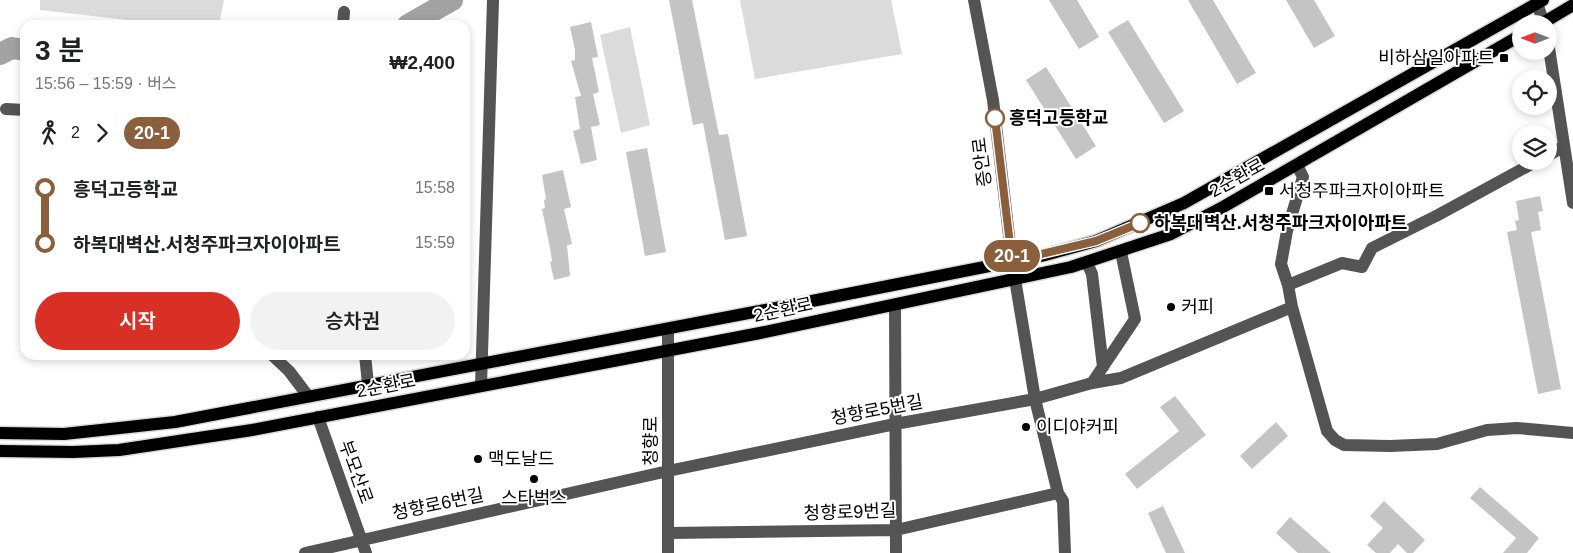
<!DOCTYPE html>
<html lang="ko">
<meta charset="utf-8">
<style>
body{margin:0;font-family:Arial,"Noto Sans KR",sans-serif;background:#f2f2f2;color:#202124;height:100vh;display:flex;flex-direction:column;font-size:19px;white-space:nowrap}
*{box-sizing:border-box;margin:0}
p{font-size:16px;color:#757577}
.icon{flex:none;width:28px;height:28px;fill:none;stroke:currentColor;stroke-width:2;stroke-linecap:round;stroke-linejoin:round}
.map{position:relative;flex:1;overflow:hidden}
.details{position:absolute;left:20px;top:20px;width:450px;height:340px;display:flex;flex-direction:column;background:#fff;border-radius:15px;box-shadow:0 2px 8px #0003}
.details>*{flex:none}
.badge{padding:0 10px;border-radius:16px;font-size:18px;line-height:32px}
.needle{width:32px;rotate:270deg}
.tools{position:absolute;left:1512px;top:15px;display:grid;gap:10px}
.tools a{display:grid;place-items:center;width:45px;height:45px;border-radius:50%;background:#fff;box-shadow:0 2px 8px #0003;font-size:25px}
.map>.badge{position:absolute;translate:-50% -50%;box-shadow:0 0 0 2px #fff}
.legs{display:flex;align-items:center;gap:8px;height:55px;padding:0 15px;font-size:16px}
.legs p{margin-inline-start:auto}
.overview{display:flex;align-items:center;justify-content:space-between;height:85px;padding:0 15px}
h1{font-size:28px;font-weight:600;line-height:38px}
.primary-button{display:flex;gap:10px;margin-top:auto;padding:10px 15px}
.primary-button a{flex:1;height:58px;border-radius:30px;background:#d93025;color:#fff;font-size:20px;font-weight:600;line-height:58px;text-align:center}
.primary-button a+a{background:#f2f2f2;color:#202124}
ul{padding:0 15px;list-style:none}
li{display:flex;align-items:center;gap:18px;height:55px;font-size:19px}
li i{display:grid;place-items:center;width:8px;height:100%;margin:0 6px;background:currentColor}
li i::after{content:'';width:12px;height:12px;margin:-6px;border:4px solid;border-radius:50%;background:#fff}
li p{margin-inline-start:auto}
li:first-child i{background:linear-gradient(#0000 50%,currentColor 0)}
li:last-child i{background:linear-gradient(currentColor 50%,#0000 0)}
.map>svg:first-child{display:block}
.green{fill:#dbdbdb}
.lines{fill:none;stroke-linecap:round;stroke-linejoin:round}
.river{stroke:#a2a2a2;stroke-width:22}
.building{fill:#c4c4c4}
.major-casing{stroke:#dbdbdb;stroke-width:15}
.minor{stroke:#545454;stroke-width:12}
.major{stroke:#000;stroke-width:12}
.line-1-casing{stroke:#fff;stroke-width:11}
.line-1{stroke:#8b5e3c;stroke-width:8}
.poi-dot{fill:#000;stroke:#fff;stroke-width:2}
.stop-1-dot{fill:#fff;stroke:#8b5e3c;stroke-width:2.5}
.labels{text-anchor:middle;stroke-width:4;stroke-linejoin:round;paint-order:stroke}
.poi-label{font-size:18px;fill:#000;stroke:#fff;text-anchor:start}
.stop-label{font-size:18px;font-weight:bold;fill:#000;stroke:#fff;text-anchor:start}
.street-label{font-size:18px;fill:#000;stroke:#fff}
</style>
<div class="map">
<svg width="1573" height="553" viewBox="0 0 1573 553">
<rect width="100%" height="100%" fill="#fff"/>
<path class="green" d="M40 0H224L219 25H171L40 10Z
M740 0H891L902 54 755 79Z
M630 27 650 125 621 133 600 35Z"/>
<g class="lines">
<path class="river" d="M408 25 452 0
M0 54 12 48 25 50"/>
</g>
<path class="building" d="M669 0H692L719 135 728 134 747 236 725 240 703 123 693 125Z
M1049 0H1077L1099 37 1079 49Z
M1188 0H1213L1256 73 1237 84Z
M1286 0H1314L1335 36 1314 48Z
M1128 20 1184 111 1164 123 1108 32Z
M591 22 598 57 592 58 599 92 593 94 600 125 591 127 597 160 581 164 573 131 580 129 575 97 581 96 571 61 575 60V50L570 27Z
M1046 67 1096 146 1076 159 1026 80Z
M647 148 666 252 645 256 626 152Z
M563 170 571 207 564 209 572 244 567 245 570 276 554 280 550 262 552 261 550 248 542 209 545 208 544 200 546 199 542 175Z
M1540 196 1543 211 1538 212 1541 230 1531 232 1561 389 1538 394 1507 232 1517 230 1515 221 1519 220 1516 201Z
M1175 396 1206 435 1137 489 1125 474 1179 431 1160 407Z
M1276 422 1288 436 1252 469 1240 456Z
M1480 487 1539 538 1527 553H1503L1516 538 1470 498Z
M1384 501 1425 540 1413 553H1407L1398 544 1390 553H1376L1367 545 1383 528 1370 516Z
M1163 506 1185 553H1166L1148 513Z
M1290 517 1331 553H1298L1276 533Z"/>
<g class="lines">
<defs>
<path id="major" d="M1541 24 1573 5
M0 433 64 434 175 422 812 301 1045 255 1096 241 1184 203 1543 0
M0 451 73 452 119 450 252 430 760 333 1071 267 1171 234 1223 207 1521 35"/>
</defs>
<use href="#major" class="major-casing"/>
<path class="minor" d="M974 0 993 100 1012 261 1035 399 1058 493 1063 501 1065 553
M1537 3 1544 24
M343 25 344 12
M1549 48 1573 203
M6 109 25 110
M1549 155 1564 146
M1087 263 1092 274 1103 367
M1288 285 1342 263 1362 267 1372 248 1438 215 1537 161
M895 305 896 553
M1292 307 1327 431 1335 440 1344 445 1390 446 1437 444 1487 430 1517 428 1573 433
M272 355 289 371 308 396
M365 355 368 384
M1092 383 1135 319 1121 252
M481 386 493 0
M318 417 366 553
M668 533 896 530 1058 493
M305 553 668 471 895 424 1035 399 1092 383 1121 378 1292 307 1288 285 1281 264 1287 231 1303 177 1297 165
M668 553V329"/>
<use href="#major" class="major"/>
</g>
<g class="lines">
<defs>
<path id="line-1" d="M995 118 1012 261 1096 241 1140 223"/>
</defs>
<use href="#line-1" class="line-1-casing"/>
<use href="#line-1" class="line-1"/>
</g>
<g class="poi-dot">
<rect x="1499" y="53" width="10" height="10" rx="2.5"/>
<rect x="1264" y="186" width="10" height="10" rx="2.5"/>
<circle cx="1171" cy="307" r="5"/>
<circle cx="1026" cy="427" r="5"/>
<circle cx="478" cy="459" r="5"/>
<circle cx="534" cy="479" r="5"/>
</g>
<g class="stop-1-dot">
<circle cx="995" cy="118" r="9"/>
<circle cx="1140" cy="223" r="9"/>
</g>
<g class="labels">
<g class="poi-label">
<text x="1494" y="64" text-anchor="end">비하삼일아파트</text>
<text x="1279" y="197">서청주파크자이아파트</text>
<text x="1181" y="313">커피</text>
<text x="1036" y="433">이디야커피</text>
<text x="488" y="465">맥도날드</text>
<text x="534" y="504" text-anchor="middle">스타벅스</text>
</g>
<g class="stop-label">
<text x="1009" y="124">흥덕고등학교</text>
<text x="1154" y="229">하복대벽산.서청주파크자이아파트</text>
</g>
<g class="street-label">
<text transform="translate(982 162) rotate(-97)" y="6">증안로</text>
<text transform="translate(1237 178) rotate(-29)" y="6">2순환로</text>
<text transform="translate(783 310) rotate(-12)" y="6">2순환로</text>
<text transform="translate(386 386) rotate(-11)" y="6">2순환로</text>
<text transform="translate(877 410) rotate(-11)" y="6">청향로5번길</text>
<text transform="translate(651 441) rotate(-90)" y="6">청향로</text>
<text transform="translate(356 472) rotate(70)" y="6">부모산로</text>
<text transform="translate(438 504) rotate(-12)" y="6">청향로6번길</text>
<text transform="translate(850 512) rotate(-2)" y="6">청향로9번길</text>
</g>
</g>
</svg>
<div class="tools">
<a><svg class="needle" viewBox="-14 -14 28 28"><path d="M0-13l5 13h-10z" fill="#e53935"/><path d="M0 13l5-13h-10z" fill="#757577"/></svg></a>
<a><svg class="icon" aria-label="locate" viewBox="0 0 24 24"><circle cx="12" cy="12" r="6"/><path d="M12 2v4M12 18v4M2 12h4M18 12h4"/></svg></a>
<a><svg class="icon" aria-label="layers" viewBox="0 0 24 24"><path d="M12 4l9 5-9 5-9-5zM3 14l9 5 9-5"/></svg></a>
</div>
<b class="badge" style="left:1012px;top:256px;background:#8b5e3c;color:#fff">20-1</b>
<section class="details">
<div class="overview"><div><h1>3 분</h1><p>15:56 – 15:59 · 버스</p></div><b>₩2,400</b></div>
<div class="legs"><svg class="icon" aria-label="walk" viewBox="0 0 24 24"><circle cx="13" cy="4" r="2"/><path d="M13 8l-2 6 4 7M11 14l-3 7M7 12l3-4h3l4 4"/></svg>2<svg class="icon" aria-label="forward" viewBox="0 0 24 24"><path d="M9 5l7 7-7 7"/></svg><b class="badge" style="background:#8b5e3c;color:#fff">20-1</b></div>
<ul>
<li><i style="color:#8b5e3c"></i><b>흥덕고등학교</b><p>15:58</p></li>
<li><i style="color:#8b5e3c"></i><b>하복대벽산.서청주파크자이아파트</b><p>15:59</p></li>
</ul>
<div class="primary-button"><a>시작</a><a>승차권</a></div>
</section>
</div>
